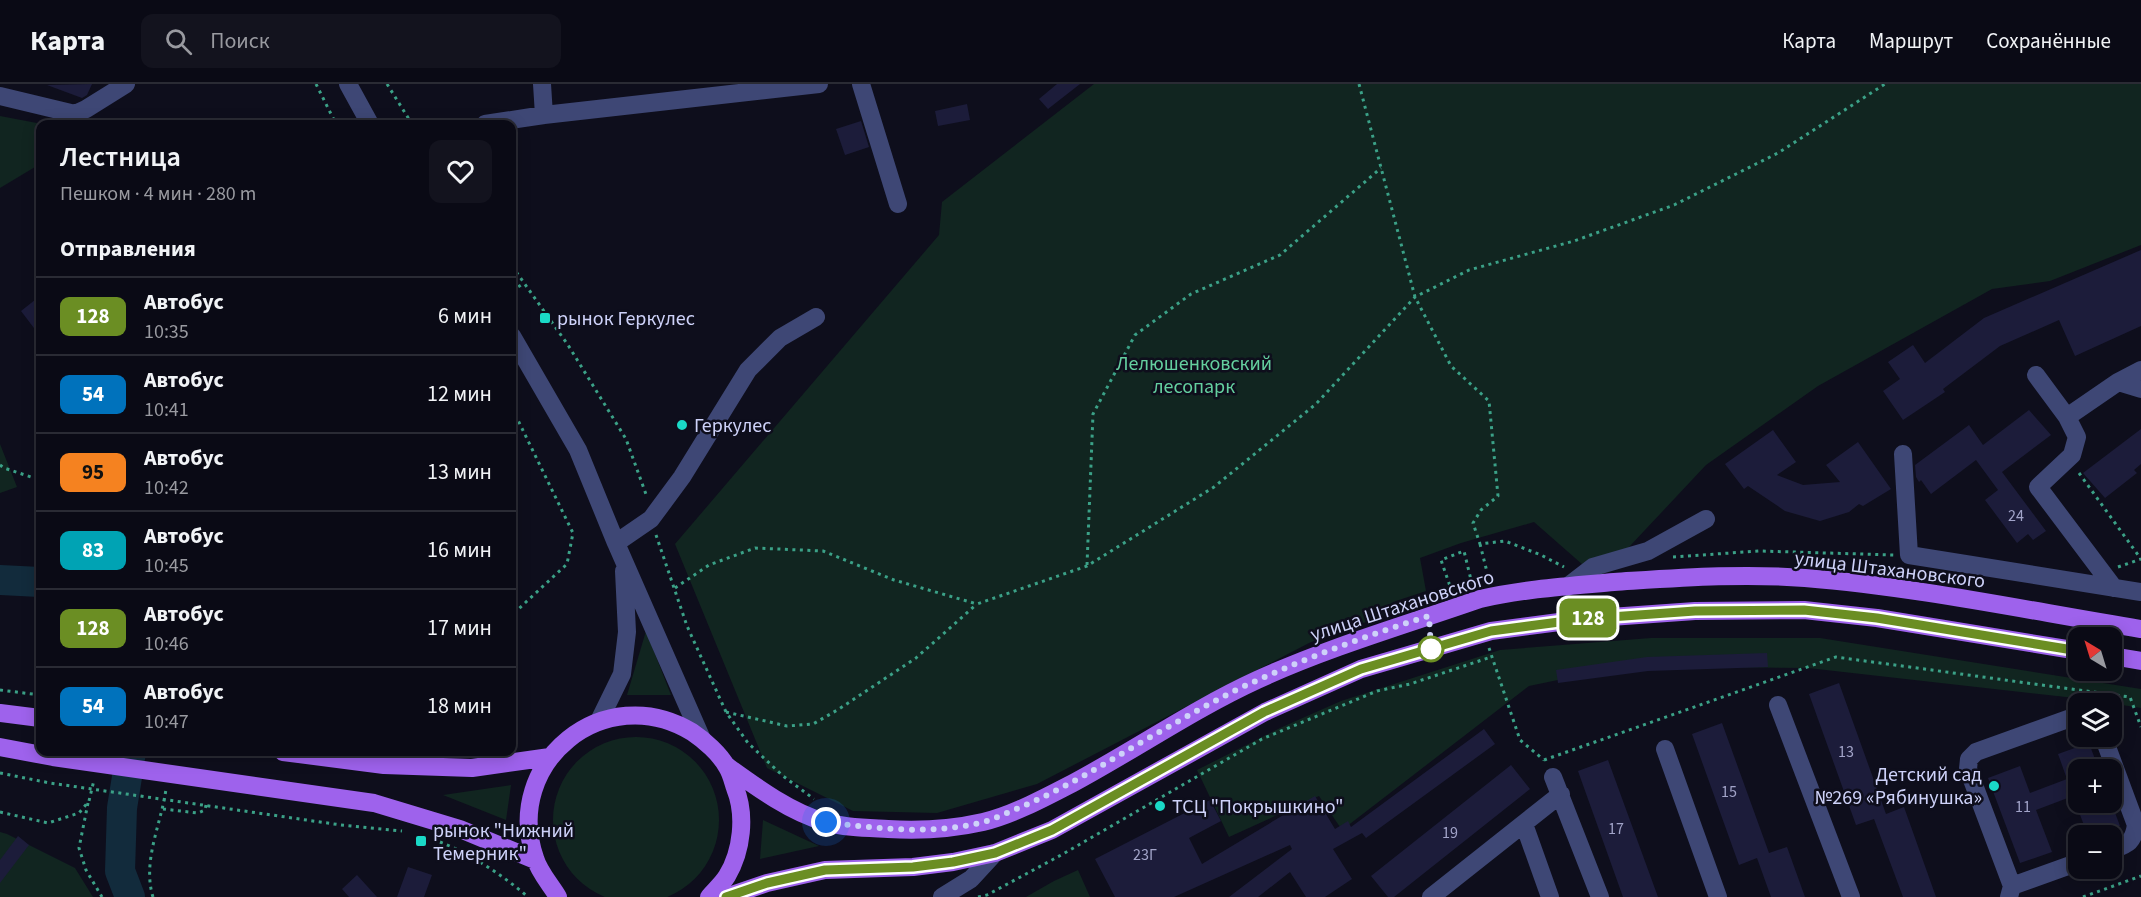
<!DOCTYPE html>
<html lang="ru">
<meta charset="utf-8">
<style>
body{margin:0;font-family:"Source Sans 3",sans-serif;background:#13131e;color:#f1f3f6;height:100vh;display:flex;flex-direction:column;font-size:22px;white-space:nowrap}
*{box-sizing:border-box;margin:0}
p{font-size:20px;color:#999aa0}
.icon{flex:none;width:33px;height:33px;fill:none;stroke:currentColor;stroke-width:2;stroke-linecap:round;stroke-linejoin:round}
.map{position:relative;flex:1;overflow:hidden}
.drawer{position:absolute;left:36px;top:36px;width:480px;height:636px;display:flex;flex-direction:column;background:#0a0a15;border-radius:12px;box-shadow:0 3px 15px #0003,0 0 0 2px #2a2b34}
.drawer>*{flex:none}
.badge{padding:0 12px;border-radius:9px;font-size:21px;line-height:39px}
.needle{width:39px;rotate:322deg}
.fabs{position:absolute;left:2068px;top:543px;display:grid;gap:12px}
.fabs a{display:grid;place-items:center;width:54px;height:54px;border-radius:12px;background:#0a0a15;box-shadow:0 3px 15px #0003,0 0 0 2px #2a2b34;font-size:30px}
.you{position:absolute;width:30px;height:30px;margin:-15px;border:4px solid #fff;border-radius:50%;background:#1a73e8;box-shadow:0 0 0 9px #1a73e833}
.map>.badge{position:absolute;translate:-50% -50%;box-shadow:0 0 0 3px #fff}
h2{padding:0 24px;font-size:22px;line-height:54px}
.round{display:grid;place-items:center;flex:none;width:63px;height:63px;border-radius:12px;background:#13131e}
.head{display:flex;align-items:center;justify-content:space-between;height:102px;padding:0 24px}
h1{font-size:28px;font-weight:600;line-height:45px}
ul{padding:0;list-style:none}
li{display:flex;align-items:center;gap:18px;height:78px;padding:0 24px;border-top:2px solid #2a2b34}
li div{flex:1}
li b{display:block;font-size:22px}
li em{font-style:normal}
li .badge{min-width:66px;font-weight:700;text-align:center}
header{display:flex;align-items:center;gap:36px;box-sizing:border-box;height:84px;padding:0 30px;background:#0a0a15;border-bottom:2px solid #2a2b34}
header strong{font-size:28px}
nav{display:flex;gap:33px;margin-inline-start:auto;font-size:21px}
.search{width:420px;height:54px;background:#13131e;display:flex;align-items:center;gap:15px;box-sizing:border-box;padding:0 21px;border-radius:12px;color:#999aa0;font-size:22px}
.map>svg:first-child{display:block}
.green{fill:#112520}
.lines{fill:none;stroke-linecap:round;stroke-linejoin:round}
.river{stroke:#122b3c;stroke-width:30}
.building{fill:#1c1c3a}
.path{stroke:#3ba187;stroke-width:3;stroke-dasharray:3 4.5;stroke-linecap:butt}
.minor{stroke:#3e4775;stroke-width:18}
.major{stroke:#9e62ec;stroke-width:18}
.line-casing{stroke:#fff;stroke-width:14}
.line{stroke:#6b8e23;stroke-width:9}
.walk{stroke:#ced2f9;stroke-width:6;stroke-dasharray:0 10.8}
.poi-dot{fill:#1ad9c7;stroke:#0e0e1c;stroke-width:2}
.stop-dot{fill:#fff;stroke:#6b8e23;stroke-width:3}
.labels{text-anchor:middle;stroke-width:5;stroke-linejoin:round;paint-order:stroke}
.number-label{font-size:16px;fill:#a2a4c9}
.poi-label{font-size:20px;fill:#ced2f9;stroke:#0e0e1c;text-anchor:start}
.park-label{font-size:20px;fill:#64cf9f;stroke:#0e0e1c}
.street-label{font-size:20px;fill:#ced2f9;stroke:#0e0e1c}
</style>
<header>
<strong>Карта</strong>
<div class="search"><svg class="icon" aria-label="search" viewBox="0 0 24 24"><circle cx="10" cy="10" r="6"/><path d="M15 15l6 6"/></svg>Поиск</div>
<nav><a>Карта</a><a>Маршрут</a><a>Сохранённые</a></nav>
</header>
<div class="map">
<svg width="2141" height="813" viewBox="0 0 2141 813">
<rect width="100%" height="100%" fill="#0e0e1c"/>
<path class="green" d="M1094 0H2141V161L2050 197 1992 205 1818 302 1706 381 1599 495 1534 438 1461 459 1420 474 1426 507 1393 518V528L1309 559 1037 700 937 729 853 727 767 684 675 460 939 151 942 118Z
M0 32 42 40H40V80L0 104Z
M0 360 17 403 0 409Z
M646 547 671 611H627Z
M1651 554H1820L2141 605V624L2084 615 1808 584 1625 582 1529 602 1342 746 1319 712 1229 753 1197 686 1280 644 1341 617 1500 566Z
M553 736a83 83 0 1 1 166 0a83 83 0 1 1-166 0Z
M511 701 506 736 443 711Z
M763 736 819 762 760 775Z
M0 748 7 750 75 784 93 813H0Z
M1078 786 1090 813H1026L1054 797Z"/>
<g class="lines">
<path class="river" d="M0 496 40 498
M130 813 120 787 122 724 131 668"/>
</g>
<path class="building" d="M92 0 87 11 82 14 47 1Z
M1057 0H1080L1048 25 1039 15Z
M967 20 970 36 938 42 935 27Z
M861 37 869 63 845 71 836 45Z
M2141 166V242L2075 272 2059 236 2000 262 1943 305 1945 308 1903 336 1883 307 1900 295 1888 278 1913 261 1925 279 1984 234Z
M40 212V252L21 227Z
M2029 326 2051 351 2002 388 2046 447 2033 456 2028 450 2017 459 1985 416 1998 406 1976 376 1931 410 1921 396 1919 398 1916 393 1915 381 1969 341 1983 361Z
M2141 345V380L2134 386 2137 389 2105 414 2083 389Z
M1773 346 1796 378 1777 391 1803 401 1840 398 1826 381 1858 358 1891 405 1863 422 1859 420 1849 428 1820 437 1785 427 1748 402 1744 405 1725 380Z
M1767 569 1768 583 1648 587 1558 599 1556 586 1647 573Z
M1839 599 1886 730 1904 723 1936 813H1903L1874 735 1856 741 1809 610Z
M1722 639 1769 769 1787 763 1805 813H1771L1757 774 1739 781 1692 650Z
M1484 645 1495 660 1366 754 1362 749 1333 765 1352 795 1325 813H1306L1290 788 1258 813H1229L1292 765 1290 761 1174 813H1115L1095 775 1210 716 1221 737 1189 754 1202 780 1315 712 1335 745 1348 737 1351 743Z
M2089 659 2099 686H2079V718H2111L2120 742 2094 752H2088L2073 712 2036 726 2052 768 2020 779 1988 694 2020 682 2030 709 2067 695 2058 670Z
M1608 676 1658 813H1623L1578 687Z
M1511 681 1530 705 1394 813H1388L1371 792Z
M18 752 29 761 0 799V776Z
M408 783 432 791 424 813H397Z
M357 791 377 813H349L342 805Z"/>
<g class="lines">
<path class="path" d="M316 0 336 40
M387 0 412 40
M1359 0 1415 213 1451 282 1489 317 1498 412 1481 426 1473 439 1480 460 1505 457 1541 471 1564 483
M512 182 568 261 626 355 647 413
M512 207 524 199
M512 324 573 449 567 480 512 531
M0 381 4 384 40 396
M2079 389 2141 475
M656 451 687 542 726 628 748 659 783 692 814 715
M1480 460 1489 496
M1673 473 1759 467 1894 471
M1087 481 1093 330 1135 251 1191 210 1280 171 1381 84
M2118 483 2141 475
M675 504 709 481 755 464 823 467 894 496 977 520 1087 482 1214 403 1316 320 1415 213 1469 186 1574 157 1674 121 1778 69 1885 0
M1452 508 1441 476 1464 467 1472 500
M1489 564 1520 656 1544 676
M0 606 40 611
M726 628 787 642 813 640 839 625 916 574 977 520
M1544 676 1836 573 2130 613 2141 643
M0 689 50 699 341 741 402 747
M88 719 79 764 86 786 102 813
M163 725 198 729 205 726 206 721
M0 728 48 739 79 729 89 717 94 696
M440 758C469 769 504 792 528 813
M153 813C142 777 161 741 166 705
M978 813 987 811 1063 770 1262 655 1377 607 1410 600 1491 573
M2083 813 2141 792"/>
<path class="minor" d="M348 0 370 40
M542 0 544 31
M861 0 898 120
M0 12 75 30 86 25 126 0
M485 40 544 31 819 0
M512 252 578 366 616 459 702 655
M2036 291 2067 333
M2118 298 2141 305
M1903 370 1909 471 2141 508
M616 459 651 435 682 393 748 286 780 254 816 233
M1567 503 1593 483 1648 467 1706 435
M2114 504 2038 403 2072 371 2077 353 2067 333 2118 298 2141 286
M1778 621 1851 813
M599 637 622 590 627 548 624 487
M2103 652 2136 741C2133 759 2128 760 2112 766
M1665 665 1718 813
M1553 693 1600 813
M1524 740 1550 813
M2012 802 2079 778
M942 813 971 795 995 769
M1431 813 1561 710
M2009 813 2012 802 1968 685 1969 675 1976 668 2079 631"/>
<path class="major" d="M2112 572 2141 577
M0 629 40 634
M0 663 53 673 374 719 460 745 535 776
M283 668 384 681 472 684 550 673
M727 682C756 703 790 728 825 738 845 744 868 744 888 745 920 747 952 745 983 738 1013 731 1048 712 1075 698 1136 665 1194 625 1257 596 1329 563 1405 541 1480 515 1523 505 1570 502 1614 498 1678 494 1741 489 1805 494 1917 503 2030 527 2141 545
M558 813C551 801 539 788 535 774 502 678 605 595 692 648 704 656 720 670 727 683 731 689 733 698 735 704 746 731 742 767 727 792 722 800 715 806 709 813
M726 813 767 799 825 786 913 783 953 778 995 769 1052 746 1265 628 1361 585 1491 547 1582 535 1695 527 1804 526 1877 534 2079 567"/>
</g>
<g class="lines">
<defs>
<path id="line" d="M726 813 767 799 825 786 913 783 953 778 995 769 1052 746 1264 628 1361 585 1491 547 1582 535 1695 527 1804 526 1877 534 2079 567"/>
</defs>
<use href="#line" class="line-casing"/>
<use href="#line" class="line"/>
<path class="walk" d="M826 738C879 745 931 751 984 738 994 735 1004 730 1014 726 1063 706 1107 678 1154 651 1188 632 1223 611 1258 596 1314 571 1371 550 1429 532L1431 565"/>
</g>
<g class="poi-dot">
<rect x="539" y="228" width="12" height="12" rx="3"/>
<circle cx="682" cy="341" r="6"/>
<circle cx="1994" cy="702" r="6"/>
<circle cx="1160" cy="722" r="6"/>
<rect x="415" y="751" width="12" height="12" rx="3"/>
</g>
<circle class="stop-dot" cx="1431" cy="565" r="12"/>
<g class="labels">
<g class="number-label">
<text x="2016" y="437">24</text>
<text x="1846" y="673">13</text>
<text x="1729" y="713">15</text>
<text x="2023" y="728">11</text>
<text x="1616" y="750">17</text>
<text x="1450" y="754">19</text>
<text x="1145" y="776">23Г</text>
</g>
<g class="poi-label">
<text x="557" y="241">рынок Геркулес</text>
<text x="694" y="348">Геркулес</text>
<text x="1982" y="697" text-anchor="end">Детский сад<tspan x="1982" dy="23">№269 «Рябинушка»</tspan></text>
<text x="1172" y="729">ТСЦ "Покрышкино"</text>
<text x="433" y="753">рынок "Нижний<tspan x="433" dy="23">Темерник"</tspan></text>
</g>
<g class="park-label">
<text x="1194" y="286">Лелюшенковский<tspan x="1194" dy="23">лесопарк</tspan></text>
</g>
<g class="street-label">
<text transform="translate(1890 485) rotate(7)" y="7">улица Штахановского</text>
<text transform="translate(1402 521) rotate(-18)" y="7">улица Штахановского</text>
</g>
</g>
</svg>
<div class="fabs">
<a><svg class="needle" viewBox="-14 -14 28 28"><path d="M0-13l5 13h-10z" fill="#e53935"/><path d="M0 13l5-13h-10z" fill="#999aa0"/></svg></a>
<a><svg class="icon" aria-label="layers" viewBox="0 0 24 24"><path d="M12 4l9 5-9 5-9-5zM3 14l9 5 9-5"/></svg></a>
<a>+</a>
<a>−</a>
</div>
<div class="you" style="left:826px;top:738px"></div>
<b class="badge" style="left:1588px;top:534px;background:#6b8e23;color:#fff">128</b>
<section class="drawer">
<div class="head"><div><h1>Лестница</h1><p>Пешком · 4 мин · 280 m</p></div><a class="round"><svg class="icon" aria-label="heart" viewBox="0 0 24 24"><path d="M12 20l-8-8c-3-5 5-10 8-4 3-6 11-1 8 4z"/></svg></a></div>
<h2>Отправления</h2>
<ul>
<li><span class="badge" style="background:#6b8e23;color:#fff">128</span><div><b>Автобус</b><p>10:35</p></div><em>6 мин</em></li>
<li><span class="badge" style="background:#0072bc;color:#fff">54</span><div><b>Автобус</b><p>10:41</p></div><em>12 мин</em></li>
<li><span class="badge" style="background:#f58220;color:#111">95</span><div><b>Автобус</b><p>10:42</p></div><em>13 мин</em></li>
<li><span class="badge" style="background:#00a3b4;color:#fff">83</span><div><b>Автобус</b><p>10:45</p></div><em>16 мин</em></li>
<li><span class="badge" style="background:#6b8e23;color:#fff">128</span><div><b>Автобус</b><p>10:46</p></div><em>17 мин</em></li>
<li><span class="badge" style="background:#0072bc;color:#fff">54</span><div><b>Автобус</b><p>10:47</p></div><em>18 мин</em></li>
</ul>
</section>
</div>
